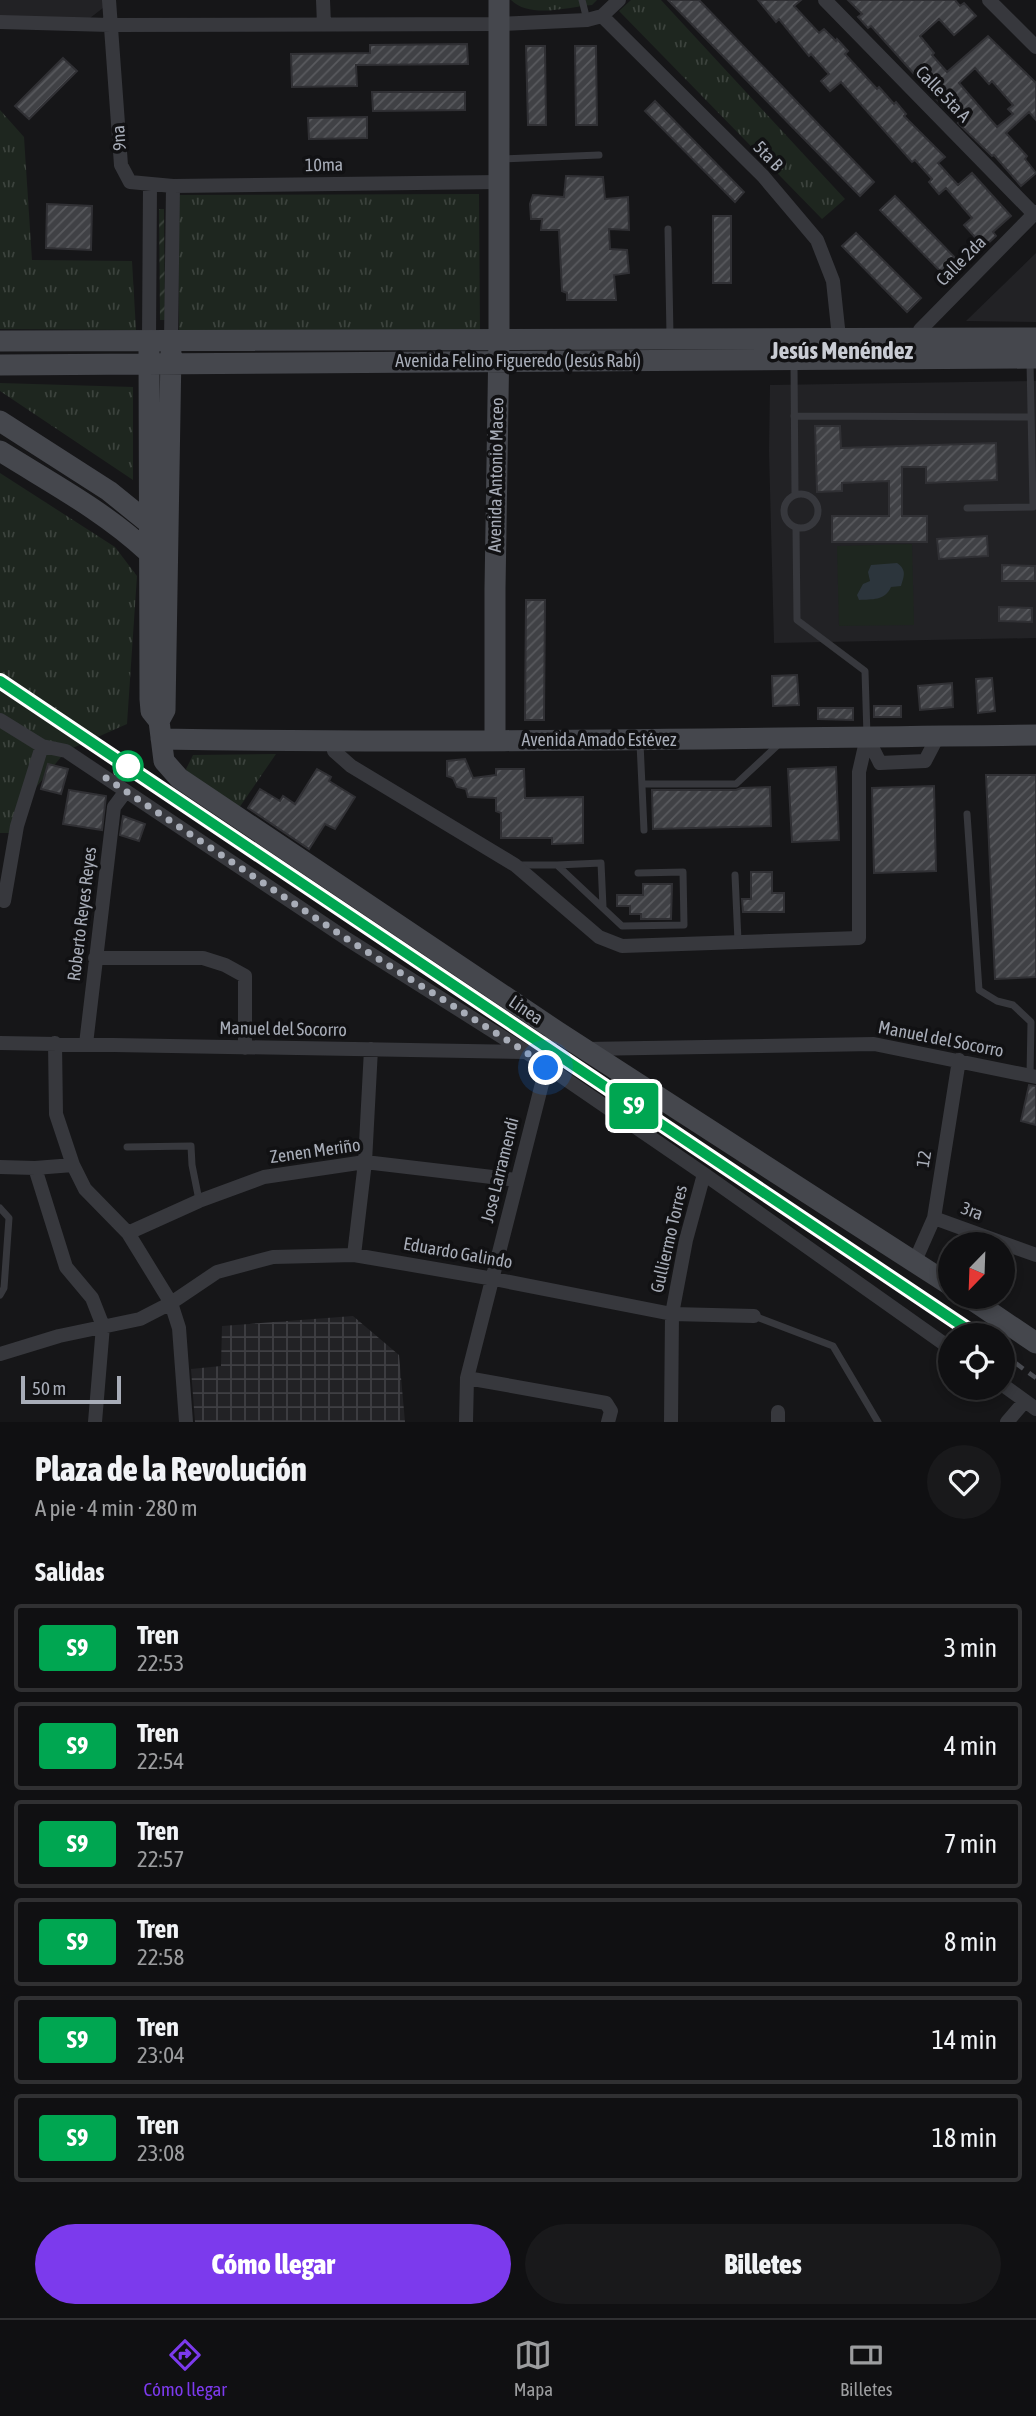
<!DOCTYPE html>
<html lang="es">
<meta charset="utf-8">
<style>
body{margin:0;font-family:"Asap Condensed",sans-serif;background:#19191b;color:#f1f3f6;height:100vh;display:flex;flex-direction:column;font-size:26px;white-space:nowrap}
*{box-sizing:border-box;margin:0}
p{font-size:23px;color:#9c9d9f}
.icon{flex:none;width:38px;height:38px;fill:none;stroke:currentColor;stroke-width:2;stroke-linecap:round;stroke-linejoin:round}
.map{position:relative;height:1422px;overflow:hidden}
.panel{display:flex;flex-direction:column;background:#101012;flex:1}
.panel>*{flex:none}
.badge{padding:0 14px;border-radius:5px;font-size:24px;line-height:46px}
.needle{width:46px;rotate:203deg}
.controls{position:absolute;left:938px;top:1232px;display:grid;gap:14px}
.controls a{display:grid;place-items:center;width:77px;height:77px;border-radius:50%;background:#101012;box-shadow:0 4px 10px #0003,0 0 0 2px #303032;font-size:35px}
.scale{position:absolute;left:21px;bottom:18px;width:100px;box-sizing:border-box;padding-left:7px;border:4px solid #a8adb8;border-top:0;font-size:19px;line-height:24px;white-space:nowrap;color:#a8adb8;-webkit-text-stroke:5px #111113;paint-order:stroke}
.you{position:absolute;width:35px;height:35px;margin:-18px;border:5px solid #fff;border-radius:50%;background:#1a73e8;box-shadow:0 0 0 10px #1a73e833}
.map>.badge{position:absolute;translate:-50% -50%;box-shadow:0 0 0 4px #fff}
h2{padding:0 35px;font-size:26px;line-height:63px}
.round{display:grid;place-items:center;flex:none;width:74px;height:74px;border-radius:37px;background:#19191b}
.overview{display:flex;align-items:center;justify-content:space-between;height:119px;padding:0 35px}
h1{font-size:33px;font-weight:800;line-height:52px}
.cta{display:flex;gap:14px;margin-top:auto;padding:14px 35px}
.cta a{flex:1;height:80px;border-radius:42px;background:#7c3aed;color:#fff;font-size:28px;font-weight:800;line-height:80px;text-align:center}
.cta a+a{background:#19191b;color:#f1f3f6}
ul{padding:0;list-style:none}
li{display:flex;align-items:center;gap:21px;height:88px;margin:0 14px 10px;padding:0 21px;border:4px solid #303032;border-radius:7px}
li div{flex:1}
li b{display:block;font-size:26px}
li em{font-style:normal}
li .badge{min-width:77px;font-weight:700;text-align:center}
.menu{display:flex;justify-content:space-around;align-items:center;height:98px;border-top:2px solid #303032;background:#101012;font-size:19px;color:#9c9d9f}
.menu a{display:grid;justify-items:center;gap:4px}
.menu .current{color:#7c3aed}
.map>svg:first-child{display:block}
.built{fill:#222225}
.industrial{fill:url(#industrial-grid)}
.grass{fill:url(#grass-tufts)}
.garden{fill:url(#garden-furrows)}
.pitch{fill:#1e261f}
.water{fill:#2c353c}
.building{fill:url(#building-hatch);stroke:#303034;stroke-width:2;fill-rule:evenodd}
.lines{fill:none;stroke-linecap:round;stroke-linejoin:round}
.lane{stroke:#37383d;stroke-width:7}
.street{stroke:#37383d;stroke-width:14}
.secondary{stroke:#45474d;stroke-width:21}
.rail{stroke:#4a4c52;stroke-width:4.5;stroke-dasharray:9 7;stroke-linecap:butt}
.line-casing{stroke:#fff;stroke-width:16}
.line{stroke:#00a651;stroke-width:10}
.walk{stroke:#a8adb8;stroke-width:7;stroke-dasharray:0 12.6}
.stop-dot{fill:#fff;stroke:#00a651;stroke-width:3.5}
.labels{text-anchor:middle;stroke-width:7;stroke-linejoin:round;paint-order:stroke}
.street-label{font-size:18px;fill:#a8adb8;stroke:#111113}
.district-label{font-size:24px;font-weight:bold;fill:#c9ccd4;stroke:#111113}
</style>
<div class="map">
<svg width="1036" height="1422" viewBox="0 0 1036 1422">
<defs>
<pattern id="industrial-grid" width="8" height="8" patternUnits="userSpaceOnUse" patternTransform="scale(1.75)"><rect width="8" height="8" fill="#222225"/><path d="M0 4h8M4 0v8" fill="none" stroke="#3f3f43"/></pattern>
<pattern id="grass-tufts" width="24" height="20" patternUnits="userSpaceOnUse" patternTransform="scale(1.75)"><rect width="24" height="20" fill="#1e261f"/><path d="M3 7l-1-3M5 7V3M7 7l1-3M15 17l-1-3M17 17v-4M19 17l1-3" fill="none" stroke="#3c433d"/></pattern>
<pattern id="garden-furrows" width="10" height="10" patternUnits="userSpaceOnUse" patternTransform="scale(1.75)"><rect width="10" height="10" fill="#1e261f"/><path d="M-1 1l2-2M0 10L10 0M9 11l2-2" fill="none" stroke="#3c433d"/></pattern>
<pattern id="building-hatch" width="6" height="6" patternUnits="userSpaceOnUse" patternTransform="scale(1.75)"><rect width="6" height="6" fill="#404145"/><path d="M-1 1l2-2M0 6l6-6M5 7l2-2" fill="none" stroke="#595a5e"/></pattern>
</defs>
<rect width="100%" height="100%" fill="#161618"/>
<path class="built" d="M0 0H103V8L90 18 0 17Z
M1036 253V322L966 321Z
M1036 381V638L774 643 769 451 770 385Z"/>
<path class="industrial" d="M353 1316 399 1355 405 1422H195L191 1369 221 1366 222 1326Z"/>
<path class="grass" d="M511 0H597L592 5C568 7 530 19 511 0Z
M631 0H661L845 199 822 219 619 11Z
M0 110 24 137 32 260 132 261 136 330 0 329Z
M479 194 480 334 179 336 178 195Z
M0 383 133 387V480L0 391Z
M0 473 115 547 137 576 127 724 66 751 33 791 10 833H0Z
M276 754 239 808 188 775 186 769 193 755Z"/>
<path class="garden" d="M159 209H164L165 320H160Z"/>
<path class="pitch" d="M912 544 914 625 839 626 837 546Z"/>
<path class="water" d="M897 563C907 570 904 576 901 586L891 587C885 601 872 599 859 600L857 595 863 584 870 581 868 572 871 565Z"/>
<path class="building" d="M668 0H699L874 182 860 196Z
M758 0H801L794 6 819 33 824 29 836 41 837 39 848 51 845 54 877 89 879 87 894 104 896 102 906 114 904 116 945 157 938 163 958 185 972 173 1011 216 993 232 996 236 984 247 964 225 972 218 946 188 939 194 929 182 932 179 915 160 912 162 841 82 830 91 821 81 829 74 811 54 809 56 779 19 776 22Z
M848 0H955L960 6 964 3 976 16 954 35 939 19 920 36 934 53 932 55 947 72 988 36 1036 83V120L1029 112 1006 133 1027 156 1025 159 1036 173 1021 186 994 155 992 156 958 123 960 121 944 103 942 105 871 26 868 28 858 17 862 14ZM975 68 989 84 992 81 1013 105 1008 109 1013 114 997 127 959 83Z
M467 44 468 64 356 65 357 86 292 87 291 54 370 53V45Z
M526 46H545L546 125H528Z
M575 46H596L597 125H576Z
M63 58 77 71 29 119 15 106Z
M372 92H465V110L373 111Z
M655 101 744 192 735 202 645 111Z
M367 117V138L309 139 308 118Z
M566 176 603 177 605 199 628 197 629 230 609 229 610 249 627 250 629 273 614 275 616 300H567V293L562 291 559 230H541L542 219H531L530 204 533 195 564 197Z
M895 196 963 266 949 280 880 210Z
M47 204 92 206 91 250 46 248Z
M713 216H731V283H713Z
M856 233 921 298 907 312 842 246Z
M815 426H840L841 448 996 443 997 480 926 483V467H902V516H927V542H832V516H889V481L842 483V491L817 492Z
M987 536 988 556 939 559 937 539Z
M1002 565 1035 566V581H1002Z
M526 600H545L544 720H525Z
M999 607 1032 608V622L999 621Z
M797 675 799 705 773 706 772 676Z
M992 678 995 711 978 713 976 679Z
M952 683 953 707 920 710 918 686Z
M874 706H901V717H874Z
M818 708H853V720L818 719Z
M465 759 473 778 496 775V769H524L525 798 583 797V843L552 844V838H501V813L496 811V798L468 797 466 789 457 787 453 778 447 776V761Z
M48 764 68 769 61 794 41 789Z
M836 767 839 840 792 842 788 769Z
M317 769 331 777 329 781 355 797 335 829 325 824 309 849 248 808 260 789 280 801 283 796 295 804Z
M986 775H1036V977L995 979Z
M934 786 936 871 874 873 872 788Z
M770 787 771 826 653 829 652 790H736L741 788Z
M69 790 106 796 102 830 63 824Z
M123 816 145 824 139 841 120 835Z
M751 872H772V893H784V912H743L742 899H751Z
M643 884H672L671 919H641V914H630V906H617V895H643Z
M1029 1085 1036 1086V1125L1021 1121Z"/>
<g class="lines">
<path class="lane" d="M582 0 587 20
M501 159 599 155
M668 229 670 335
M794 363 795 495
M794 416 1031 417
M784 511a17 17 0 1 1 34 0a17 17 0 1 1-34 0Z
M967 508 1033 507 1030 362
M796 528 797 620 865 671 867 736
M640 743 644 830
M642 784H736L779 744
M967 814 979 990 997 1001 1013 1005 1031 1022 1030 1075
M519 865H557L622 926 684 925 683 872 638 873
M557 865 601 863 603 907
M735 875 738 941
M127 1147 191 1146 192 1165 199 1200
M0 1208 9 1218 4 1288 0 1295
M754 1316 833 1346 878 1422"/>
<path class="street" d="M109 0 121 165 130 182 173 186 499 182
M323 0 324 24
M825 0 1034 214
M989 0 1036 47
M602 16 763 176 817 240 833 281 840 347
M0 22 110 25 500 24 587 20 602 16 619 0
M920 338V330L1036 212
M149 341 150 185
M171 341 173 186
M0 720 42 746 66 751 347 939 526 1052 704 1174 950 1348
M867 737 880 763 925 761 938 736
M333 742 334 751 351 766 515 865 599 937 622 946 859 938V772L867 737
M4 901 17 826 42 746
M95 958H203L225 965 245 976V1048
M0 1043 526 1052 541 1051 558 1032
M55 1043 56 1114 73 1165 85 1189 128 1233 171 1303 179 1328 186 1422
M86 1044 114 807 126 791
M586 1049 874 1044 1036 1077
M0 1167 35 1168 73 1165
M35 1168 66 1267 92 1298 103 1326 95 1422
M934 1218 1036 1255
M128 1233 199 1201 264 1177 365 1162 517 1180
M354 1255 365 1162 371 1049
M915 1261 934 1218 959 1060
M0 1354 59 1336 140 1319 171 1303 217 1272 273 1257 354 1255 494 1279 672 1314 754 1316
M467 1378 606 1403 611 1411 608 1422
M1003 1385 1036 1409
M466 1422 467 1378 546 1068 544 1062
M671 1422 672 1314 686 1240 704 1174
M778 1422V1412
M1007 1422 1025 1401"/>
<path class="secondary" d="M0 341 1036 338
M149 350 150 699 151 711 159 721 165 710 171 352
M0 365 1036 358
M0 421 109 491 156 529
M0 451C51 483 104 511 148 552
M159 721 164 761 179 778 558 1032 950 1285
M161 739C453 744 744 738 1036 735
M495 741V589L499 338V0
M968 1297 1036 1343"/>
<path class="rail" d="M0 681 976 1335
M1003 1354 1036 1378"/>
</g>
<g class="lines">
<defs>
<path id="line" d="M0 681 976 1335"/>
</defs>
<use href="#line" class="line-casing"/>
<use href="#line" class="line"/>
<path class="walk" d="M128 766 106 778 347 939 526 1052 546 1068"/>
</g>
<circle class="stop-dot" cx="128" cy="766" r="14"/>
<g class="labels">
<g class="street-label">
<text transform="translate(943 94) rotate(46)" y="6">Calle 5ta A</text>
<text transform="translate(119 138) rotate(-94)" y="6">9na</text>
<text transform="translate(768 156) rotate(46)" y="6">5ta B</text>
<text transform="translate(324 165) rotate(-1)" y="6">10ma</text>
<text transform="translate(961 261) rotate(-45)" y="6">Calle 2da</text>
<text x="518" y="367">Avenida Felino Figueredo (Jesús Rabí)</text>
<text transform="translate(496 475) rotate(-89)" y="6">Avenida Antonio Maceo</text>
<text x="599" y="746">Avenida Amado Estévez</text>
<text transform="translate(82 914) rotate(-83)" y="6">Roberto Reyes Reyes</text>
<text transform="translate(526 1010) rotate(34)" y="6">Línea</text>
<text transform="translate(283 1029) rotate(1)" y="6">Manuel del Socorro</text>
<text transform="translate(941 1039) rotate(11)" y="6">Manuel del Socorro</text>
<text transform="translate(315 1151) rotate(-8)" y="6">Zenen Meriño</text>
<text transform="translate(924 1159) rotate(-81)" y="6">12</text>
<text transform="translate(500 1170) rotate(-76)" y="6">Jose Larramendi</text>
<text transform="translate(972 1211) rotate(20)" y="6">3ra</text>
<text transform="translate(669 1239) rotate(-77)" y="6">Gulliermo Torres</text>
<text transform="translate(458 1253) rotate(10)" y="6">Eduardo Galindo</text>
</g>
<g class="district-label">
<text x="842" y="359">Jesús Menéndez</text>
</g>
</g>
</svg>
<div class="controls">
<a><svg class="needle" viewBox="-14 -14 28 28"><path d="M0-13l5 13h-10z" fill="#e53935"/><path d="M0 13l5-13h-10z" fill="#9c9d9f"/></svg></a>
<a><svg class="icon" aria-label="locate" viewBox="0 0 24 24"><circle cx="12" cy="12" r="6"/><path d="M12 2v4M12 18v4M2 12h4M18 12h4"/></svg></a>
</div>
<div class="scale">50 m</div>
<div class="you" style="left:546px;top:1068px"></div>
<b class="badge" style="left:634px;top:1106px;background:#00a651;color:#fff">S9</b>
</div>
<section class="panel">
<div class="overview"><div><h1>Plaza de la Revolución</h1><p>A pie · 4 min · 280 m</p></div><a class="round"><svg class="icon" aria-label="heart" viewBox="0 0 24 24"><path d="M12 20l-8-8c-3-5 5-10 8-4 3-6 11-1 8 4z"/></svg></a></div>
<h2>Salidas</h2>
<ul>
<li><span class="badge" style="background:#00a651;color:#fff">S9</span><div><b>Tren</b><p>22:53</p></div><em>3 min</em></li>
<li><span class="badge" style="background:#00a651;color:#fff">S9</span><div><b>Tren</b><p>22:54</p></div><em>4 min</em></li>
<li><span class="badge" style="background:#00a651;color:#fff">S9</span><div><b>Tren</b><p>22:57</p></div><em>7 min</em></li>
<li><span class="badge" style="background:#00a651;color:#fff">S9</span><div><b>Tren</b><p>22:58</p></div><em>8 min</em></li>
<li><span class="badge" style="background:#00a651;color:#fff">S9</span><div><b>Tren</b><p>23:04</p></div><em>14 min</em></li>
<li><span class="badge" style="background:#00a651;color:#fff">S9</span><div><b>Tren</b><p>23:08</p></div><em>18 min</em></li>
</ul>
<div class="cta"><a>Cómo llegar</a><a>Billetes</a></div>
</section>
<nav class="menu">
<a class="current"><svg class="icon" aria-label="directions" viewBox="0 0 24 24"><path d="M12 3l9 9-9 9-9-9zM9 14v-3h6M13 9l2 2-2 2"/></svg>Cómo llegar</a>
<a><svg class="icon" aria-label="map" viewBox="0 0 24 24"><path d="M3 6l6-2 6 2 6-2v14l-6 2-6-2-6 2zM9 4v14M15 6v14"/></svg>Mapa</a>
<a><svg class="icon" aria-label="tickets" viewBox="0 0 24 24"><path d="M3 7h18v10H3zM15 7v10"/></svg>Billetes</a>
</nav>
